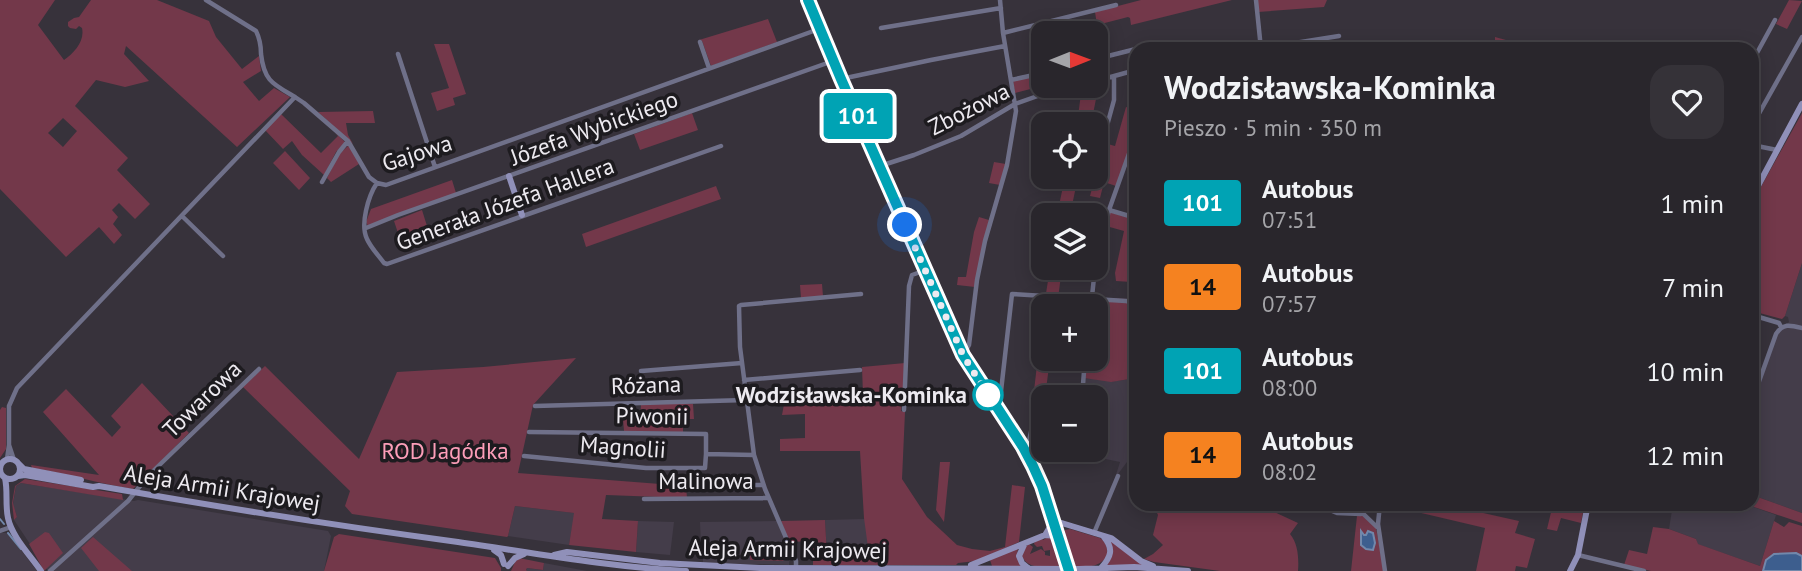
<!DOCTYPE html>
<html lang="pl">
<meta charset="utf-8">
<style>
body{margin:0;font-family:"PT Sans",sans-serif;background:#353238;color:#f1f3f6;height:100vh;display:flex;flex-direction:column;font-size:26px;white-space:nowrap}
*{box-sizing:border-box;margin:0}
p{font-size:23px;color:#a5a5a9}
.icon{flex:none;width:38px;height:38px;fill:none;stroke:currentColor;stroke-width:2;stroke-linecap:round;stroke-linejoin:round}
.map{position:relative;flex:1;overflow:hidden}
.panel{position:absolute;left:1129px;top:42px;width:630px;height:469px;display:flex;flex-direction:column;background:#29262c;border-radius:21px;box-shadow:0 4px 18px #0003,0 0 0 2px #454348}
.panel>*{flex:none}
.badge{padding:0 14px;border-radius:5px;font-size:24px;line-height:46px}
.needle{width:46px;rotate:89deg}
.buttons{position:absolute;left:1031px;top:21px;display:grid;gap:14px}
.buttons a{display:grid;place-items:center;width:77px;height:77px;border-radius:14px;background:#29262c;box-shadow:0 4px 18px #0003,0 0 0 2px #454348;font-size:35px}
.you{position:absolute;width:35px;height:35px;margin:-18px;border:5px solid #fff;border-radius:50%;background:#1a73e8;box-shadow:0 0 0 10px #1a73e833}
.map>.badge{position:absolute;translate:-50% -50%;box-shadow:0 0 0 4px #fff}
.round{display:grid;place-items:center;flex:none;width:74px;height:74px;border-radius:21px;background:#353238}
.summary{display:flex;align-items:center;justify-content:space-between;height:119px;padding:0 35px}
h1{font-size:33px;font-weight:800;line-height:52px}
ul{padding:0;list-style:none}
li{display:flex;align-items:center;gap:21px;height:84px;padding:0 35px}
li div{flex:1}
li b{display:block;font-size:26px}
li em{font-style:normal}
li .badge{min-width:77px;font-weight:700;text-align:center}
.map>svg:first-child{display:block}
.built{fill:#443d4a}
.green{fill:#73384a;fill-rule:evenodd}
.water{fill:#3d5e8e;stroke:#7288ab;stroke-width:2}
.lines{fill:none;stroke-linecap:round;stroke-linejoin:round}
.stream{stroke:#7288ab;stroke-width:2}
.street{stroke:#6f7089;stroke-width:4.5}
.secondary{stroke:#9090b9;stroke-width:6}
.secondary-bridge{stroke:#9090b9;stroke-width:6}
.line-casing{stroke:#fff;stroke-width:16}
.line{stroke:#00a3b4;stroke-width:10}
.walk{stroke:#edeaf0;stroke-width:7;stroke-dasharray:0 12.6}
.stop-dot{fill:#fff;stroke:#00a3b4;stroke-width:3.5}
.labels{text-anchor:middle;stroke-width:7;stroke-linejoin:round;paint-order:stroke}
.street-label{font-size:23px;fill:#edeaf0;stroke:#1d1b1f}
.stop-label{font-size:23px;font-weight:bold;fill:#edeaf0;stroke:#1d1b1f;text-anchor:end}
.park-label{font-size:23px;fill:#fd9eb9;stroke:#1d1b1f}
</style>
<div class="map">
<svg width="1802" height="571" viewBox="0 0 1802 571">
<rect width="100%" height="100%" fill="#37323b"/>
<path class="built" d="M1802 263V513L1752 495V408L1756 397 1760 391 1759 389 1764 372 1778 333 1789 322 1788 317 1785 316Z
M1084 378 1116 381 1136 378V423L1133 444 1127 462 1115 478 1120 462 1077 453V450H1096V397H1083Z
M21 483 134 501 138 500 328 531 331 536 324 571H48L14 520 17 517 13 504 16 486Z
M1673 504H1745L1776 515 1760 566 1697 544 1696 539 1669 529Z
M515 506 575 513 569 545 508 536Z
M865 519 870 555 827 556 825 520Z
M638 521 674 522 670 555 636 552Z
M777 521 790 554 789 565 703 563V556L705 553 701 546 700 522Z
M0 533H8L37 571H0Z
M544 563 587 571H526L527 568 543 570Z"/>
<path class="green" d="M0 0H55L38 25 64 60C74 53 85 41 82 28L79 26 76 29 70 28 68 26V22L74 18 79 17 91 0H157L209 21 216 37 242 69 259 56 261 71 243 82 259 101 274 88 290 97 237 147 126 46 124 54 149 81 125 87 96 80 75 106 128 158 117 170 150 204 135 219 119 203 112 210 118 217 113 224 122 235 114 244 99 227 66 257 0 189ZM63 118 77 131 63 147 48 133Z
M1141 0H1232L1131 25 1130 18 1128 17 1097 25 1095 12Z
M1258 0H1327L1324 7 1258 12Z
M1789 0 1802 1 1787 29 1776 24Z
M768 19 777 42 711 66 702 41 699 40Z
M1495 37 1539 49H1495Z
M434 44H449L466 94 453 98 455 105 437 111 431 93 449 88Z
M1039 75 1042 86 1015 93 1013 81Z
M1096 84H1099L1091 124H1077L1082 86H1096Z
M1126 107 1136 110C1136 141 1127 157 1116 186L1104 182 1100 198 1090 196 1104 143 1115 146Z
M373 111 375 123H346L348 135 353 144 318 112Z
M692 113 698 130 640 150 634 134Z
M1802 113V263L1785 316 1782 319 1752 311V203Z
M281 114 321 153 338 136 333 130 345 142 336 152 324 175 302 155 292 141 283 149 265 130Z
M348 146 352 147 359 164 331 182 327 178 339 154Z
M285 151 310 178 299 190 273 163Z
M994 162 1006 164 1000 185 989 183Z
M1065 177H1078L1070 215H1057Z
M452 180 456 193 368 226 366 222 371 209Z
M716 186 721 199 586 247 582 234Z
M422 210 427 226 399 236 394 221Z
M1110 212 1136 220V378L1111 382 1084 378 1087 359H1096L1094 298 1129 299 1131 282 1116 281 1115 273 1124 231 1106 226Z
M979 217 989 220 975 287 957 285 958 277H966L974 232Z
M1050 268H1062L1057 306H1044Z
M822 284 823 296 801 298 800 285Z
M1038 356 1043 357V359H1050L1045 397H1043V413L1031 417Z
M576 358 533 405 518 473 686 486 687 498 606 495 602 519 638 521 636 552 569 545 574 513 515 506 508 536 507 537 352 514 345 506 350 491 243 387 265 366 359 459 397 372 483 367Z
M905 363 901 411 905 412 902 479 927 517 957 545 972 549 990 551 1005 547 1012 485 1025 487 1019 542 976 561 958 563 956 565H813V541L789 542 781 521 825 520 827 555H869L864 518 860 451H780V439L805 438V414L782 415 785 399 863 395 862 367Z
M142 383 189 433 133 489C99 484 66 473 32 468L31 465 99 475 43 412 66 389 112 437 121 427 111 416Z
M641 404H693L694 419H683V432L624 431 623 419H640Z
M2 407 6 408V449L0 458V410Z
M940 462H950L944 522 936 510Z
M25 479 122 494 123 500 21 483 16 486 13 503 17 517 14 520 12 503 15 486Z
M1752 495 1802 513V523L1745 504H1752Z
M1143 504H1257L1298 523 1290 534C1298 543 1299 559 1298 571H1220L1154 562 1144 559 1153 554 1163 545 1153 535 1158 515 1154 506Z
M1383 504H1443L1519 521 1515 533 1535 539 1527 568 1516 566 1515 571H1476L1485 528Z
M1553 504H1572L1584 507 1581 523 1561 518 1557 531 1547 529Z
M1362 515 1376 528 1384 571H1351L1357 516Z
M1774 521 1784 527 1789 522 1802 526V556L1796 553 1766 560 1763 571H1651L1624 565 1629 550 1647 554 1653 527 1669 529 1696 539 1698 544 1760 566Z
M1070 529 1100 538C1107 543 1107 547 1108 556 1096 569 1089 566 1072 566L1069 562 1061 537 1065 530Z
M45 532 49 533 63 553 44 571 29 544Z
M339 534 495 558 501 568V571H324L334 537Z
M93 537 132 571H99L81 548Z
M1048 537 1053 538 1061 562 1058 563 1059 566C1043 566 1029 571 1021 555L1025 547 1029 544 1033 547 1030 554 1041 549 1045 552V555L1050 556V550L1044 551 1042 546 1037 547 1034 544 1035 541 1042 538 1043 540Z
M1110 540 1145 566 1107 565 1113 551Z
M1018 548 1017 557 1021 566H992L990 560Z
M786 551 788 553 783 561 750 560V555H782L783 552 786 553Z
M519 558 544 563 543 570 527 568 526 570 527 571H511L515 562Z"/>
<path class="water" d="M1361 531 1364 535H1366L1368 531 1373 533 1375 543 1373 550 1366 549 1361 545Z
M1796 553 1802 556V571H1763L1766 560 1774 554Z"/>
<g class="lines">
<path class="stream" d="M0 519 4 524
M8 533 21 549"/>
<path class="street" d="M206 0 256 31C260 39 261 46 261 54 264 81 273 84 295 97
M1256 0 1261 49
M881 28 1001 8
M1003 33 1116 5
M700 42 709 68
M1136 49 1150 45
M1226 49 1238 46 1282 45 1339 36
M398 54 435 167
M1096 59 1136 49
M1752 62 1775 20
M841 79 931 60 1005 46
M1011 80 1043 73
M1096 81 1136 70
M1752 126 1802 37
M1102 144 1114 100V77
M1752 145 1777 150
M880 166 914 155 961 136 1015 104 1046 93 1076 86
M322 182 339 152 348 141
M377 183C368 196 360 225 367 239 371 248 379 256 384 263L387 264 721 146
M1109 210 1136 218
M182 216 223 256
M366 228 398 215 833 61
M1096 264 1109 210 1136 134
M1091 306 1095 268
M1752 315 1779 323 1781 327
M964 354 969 345 977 280 985 241 1007 165 1016 111 1003 33 1000 0
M641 371 742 363
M744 380 860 370
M1082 397 1085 359
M1752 401 1776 334C1783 323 1790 325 1802 328
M535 406 746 400
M996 406 1000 400 1012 294 1126 301 1136 303
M904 410 909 286 912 275 926 270
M529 432 706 434V454L754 455
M9 445 14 460
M1023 447 1029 441 1034 418 1038 415H1043
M524 456 646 468H705L706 454
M7 459 9 445V406L17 388 295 97 304 103 348 141 369 177 377 183 386 185 819 29
M707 485H763
M644 499 768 498
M1316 504 1337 513 1338 504
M1353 504 1377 527
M1380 504 1378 524 1385 571
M1337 513 1361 514
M0 531 11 527
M1094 533 1118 476
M1578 555 1644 571
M796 568V561L765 489 754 455 740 347 739 306 741 305 861 294
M50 571 128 501 148 476 259 369"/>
<path class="secondary" d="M808 0 841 79 956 340 963 355 1031 462 1053 515 1062 549
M509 176 522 215
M1752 197 1802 104
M0 469a10 10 0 1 1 20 0a10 10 0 1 1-20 0Z
M19 464 24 469 81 480
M18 476 25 475 93 487 99 486C218 507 338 526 458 542 534 553 609 567 686 571
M5 478C8 491 5 505 8 518 12 537 30 555 41 571
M1055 521 1111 538 1141 561 1153 566
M1045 535 1050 527 1051 518
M1024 545 1019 556 1022 563 1028 568
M494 550 501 555 504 564
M554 555 567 552 660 563 760 568 1079 569 1134 567 1188 571
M971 565 1045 535 1057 536
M508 566 515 558 524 554
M1101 568C1111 557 1114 549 1104 537
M1570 571 1578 555 1588 504"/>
<path class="secondary-bridge" d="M1066 562 1069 571"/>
</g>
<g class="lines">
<defs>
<path id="line" d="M808 0 841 79 963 355 1023 447 1033 466 1042 486 1069 571"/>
</defs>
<use href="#line" class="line-casing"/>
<use href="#line" class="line"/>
<path class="walk" d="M905 225 963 355 988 395"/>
</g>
<circle class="stop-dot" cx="988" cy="395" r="14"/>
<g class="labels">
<g class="street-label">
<text transform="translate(969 109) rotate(-27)" y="8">Zbożowa</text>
<text transform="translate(594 128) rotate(-20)" y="8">Józefa Wybickiego</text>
<text transform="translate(417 153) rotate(-18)" y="8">Gajowa</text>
<text transform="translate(505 204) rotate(-20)" y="8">Generała Józefa Hallera</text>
<text transform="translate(646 385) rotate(-2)" y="8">Różana</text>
<text transform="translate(202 399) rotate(-44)" y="8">Towarowa</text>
<text transform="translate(652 416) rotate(1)" y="8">Piwonii</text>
<text transform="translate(623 447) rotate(4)" y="8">Magnolii</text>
<text x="706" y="489">Malinowa</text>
<text transform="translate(222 488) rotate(9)" y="8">Aleja Armii Krajowej</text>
<text transform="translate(788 549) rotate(1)" y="8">Aleja Armii Krajowej</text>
</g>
<g class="stop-label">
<text x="967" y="403">Wodzisławska-Kominka</text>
</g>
<g class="park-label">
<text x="445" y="459">ROD Jagódka</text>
</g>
</g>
</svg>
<div class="buttons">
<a><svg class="needle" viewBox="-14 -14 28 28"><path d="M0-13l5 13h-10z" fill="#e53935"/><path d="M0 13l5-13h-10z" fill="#a5a5a9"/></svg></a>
<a><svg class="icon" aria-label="locate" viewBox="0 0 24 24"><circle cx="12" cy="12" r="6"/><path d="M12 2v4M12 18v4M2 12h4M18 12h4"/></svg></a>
<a><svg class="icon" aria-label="layers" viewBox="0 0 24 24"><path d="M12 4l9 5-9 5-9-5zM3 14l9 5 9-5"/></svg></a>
<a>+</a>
<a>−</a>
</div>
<div class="you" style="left:905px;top:225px"></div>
<b class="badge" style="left:858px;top:116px;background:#00a3b4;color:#fff">101</b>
<section class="panel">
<div class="summary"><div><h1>Wodzisławska-Kominka</h1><p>Pieszo · 5 min · 350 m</p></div><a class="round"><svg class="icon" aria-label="heart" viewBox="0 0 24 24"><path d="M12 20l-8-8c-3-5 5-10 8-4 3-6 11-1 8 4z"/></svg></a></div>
<ul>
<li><span class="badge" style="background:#00a3b4;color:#fff">101</span><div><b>Autobus</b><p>07:51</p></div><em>1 min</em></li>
<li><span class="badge" style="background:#f58220;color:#111">14</span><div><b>Autobus</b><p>07:57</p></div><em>7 min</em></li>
<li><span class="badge" style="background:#00a3b4;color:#fff">101</span><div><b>Autobus</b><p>08:00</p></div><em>10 min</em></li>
<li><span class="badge" style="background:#f58220;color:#111">14</span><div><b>Autobus</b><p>08:02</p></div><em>12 min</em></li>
</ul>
</section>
</div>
